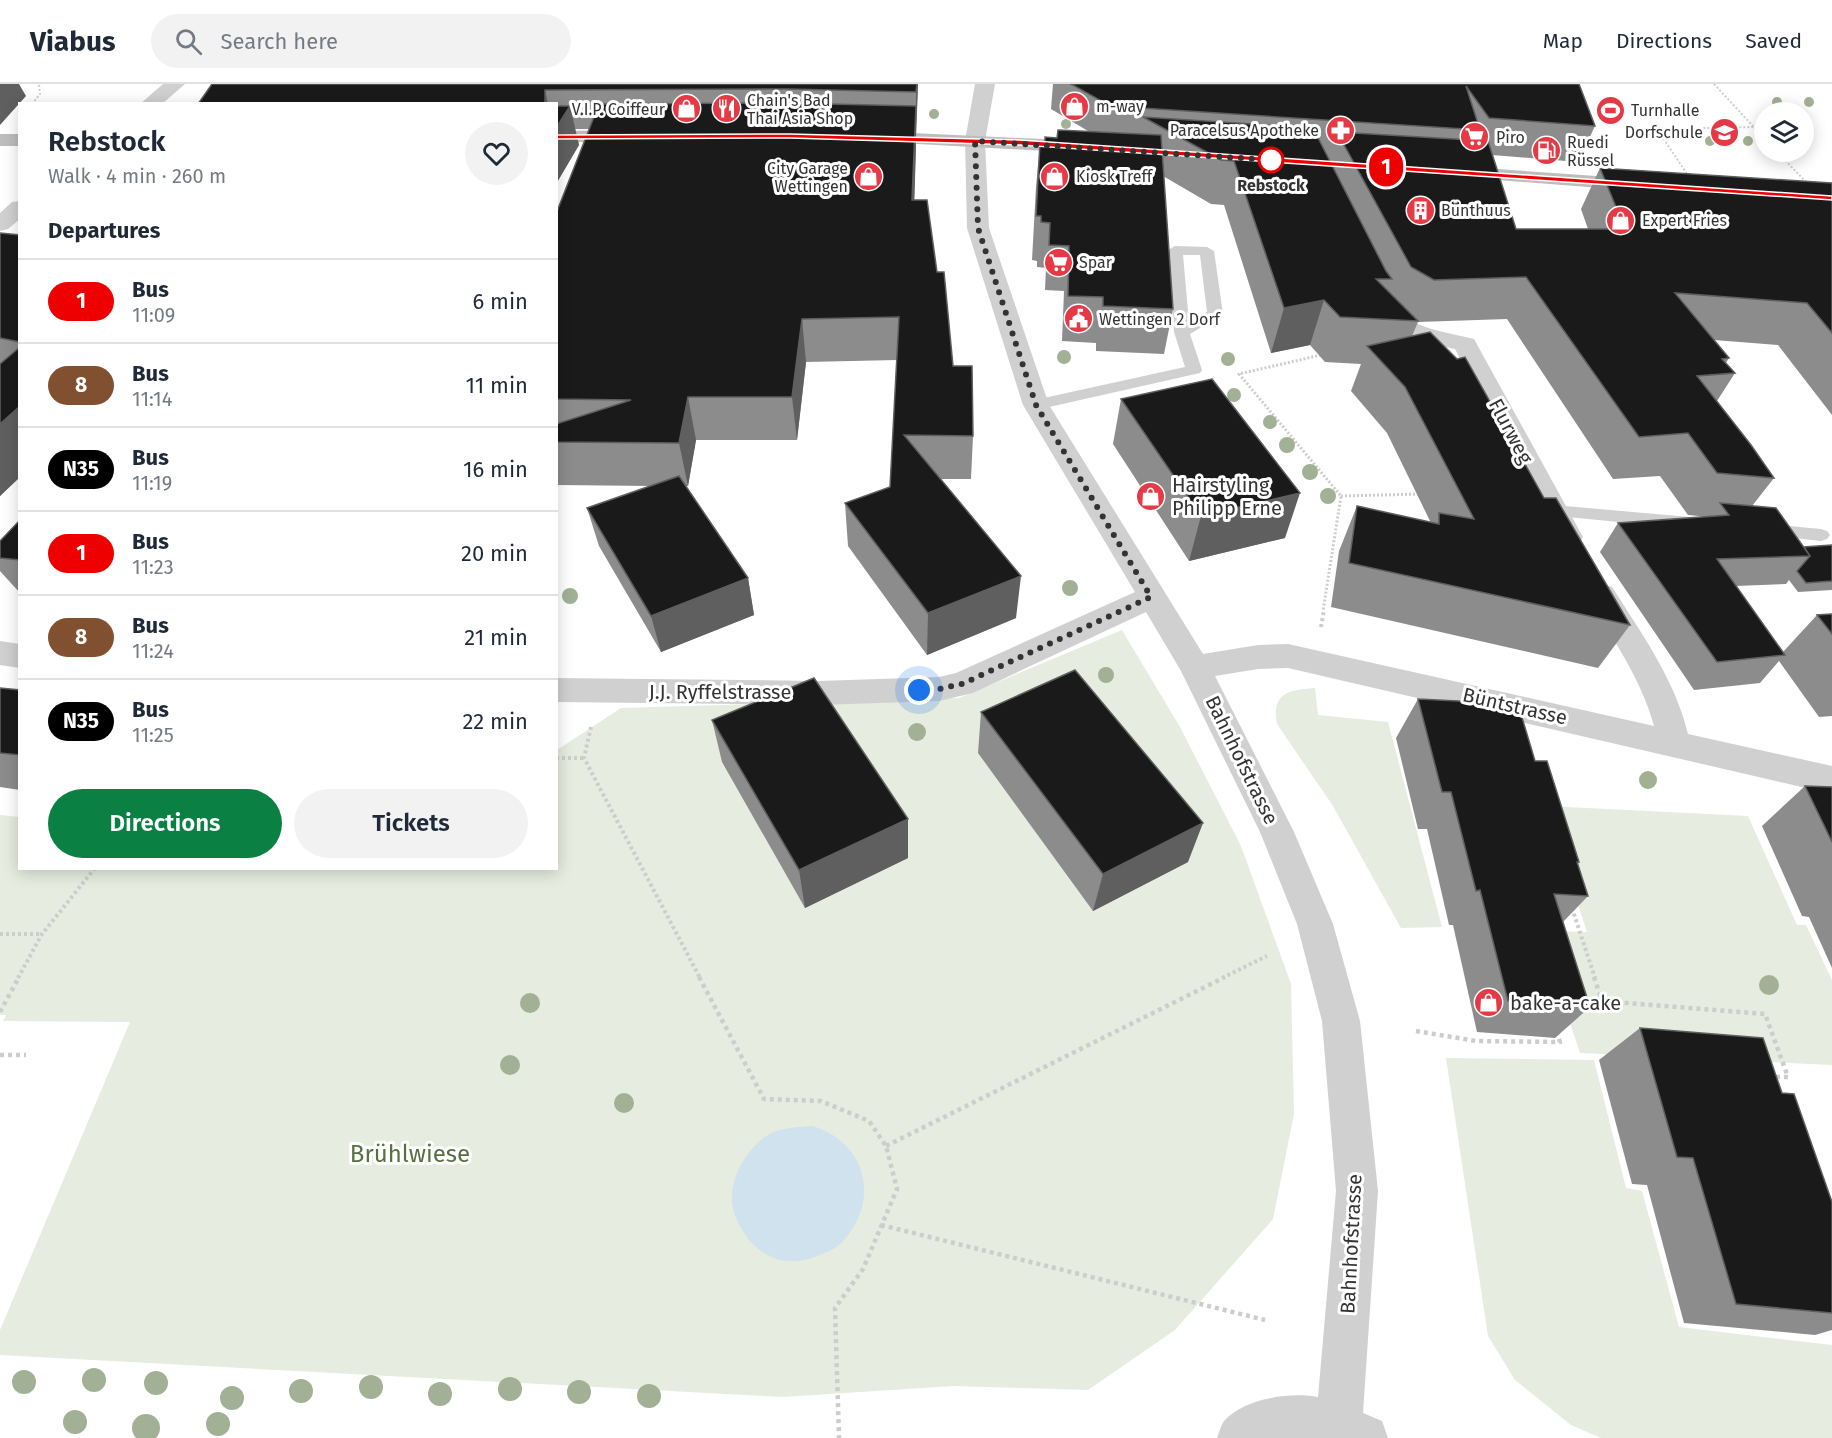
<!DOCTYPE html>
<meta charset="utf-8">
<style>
body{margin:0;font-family:"Fira Sans",sans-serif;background:#f2f2f3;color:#1f2937;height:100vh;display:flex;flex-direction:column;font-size:22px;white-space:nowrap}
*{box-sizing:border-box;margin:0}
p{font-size:20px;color:#747a83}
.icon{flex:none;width:33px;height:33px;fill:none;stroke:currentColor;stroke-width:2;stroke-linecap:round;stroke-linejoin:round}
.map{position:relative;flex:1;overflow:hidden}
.panel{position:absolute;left:18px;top:18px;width:540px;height:768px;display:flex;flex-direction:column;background:#fff;border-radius:0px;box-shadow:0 3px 15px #0003}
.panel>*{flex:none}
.badge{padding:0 12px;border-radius:20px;font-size:21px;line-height:39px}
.controls{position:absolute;left:1754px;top:18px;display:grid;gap:12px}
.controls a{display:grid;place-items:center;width:60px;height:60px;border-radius:50%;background:#fff;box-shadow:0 3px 15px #0003;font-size:30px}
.you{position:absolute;width:30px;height:30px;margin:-15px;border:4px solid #fff;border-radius:50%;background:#1a73e8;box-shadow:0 0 0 9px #1a73e833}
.map>.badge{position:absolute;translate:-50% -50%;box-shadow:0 0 0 3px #fff}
h2{padding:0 30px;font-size:22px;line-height:54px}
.round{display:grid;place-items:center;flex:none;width:63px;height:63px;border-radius:32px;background:#f2f2f3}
.head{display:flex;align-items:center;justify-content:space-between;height:102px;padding:0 30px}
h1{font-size:28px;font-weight:600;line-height:45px}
.button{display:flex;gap:12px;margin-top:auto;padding:12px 30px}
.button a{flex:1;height:69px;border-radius:36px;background:#0b8043;color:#fff;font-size:24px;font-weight:600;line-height:69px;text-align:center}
.button a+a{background:#f2f2f3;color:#1f2937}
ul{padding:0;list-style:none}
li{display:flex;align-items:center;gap:18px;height:84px;padding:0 30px;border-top:2px solid #e0e1e3}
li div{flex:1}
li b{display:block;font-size:22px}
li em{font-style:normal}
li .badge{min-width:66px;font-weight:700;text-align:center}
header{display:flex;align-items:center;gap:36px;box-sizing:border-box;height:84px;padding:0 30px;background:#fff;border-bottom:2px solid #e0e1e3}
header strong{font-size:28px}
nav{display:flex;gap:33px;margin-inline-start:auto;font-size:21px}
.search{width:420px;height:54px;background:#f2f2f3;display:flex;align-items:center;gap:15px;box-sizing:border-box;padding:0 21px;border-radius:33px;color:#747a83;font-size:22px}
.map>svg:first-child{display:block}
.green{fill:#e6ecdf}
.water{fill:#cfe2ee}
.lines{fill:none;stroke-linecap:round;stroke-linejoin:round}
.path-far3{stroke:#cdcdcd;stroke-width:2;stroke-dasharray:2 2;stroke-linecap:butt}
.path-far2{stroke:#cdcdcd;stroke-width:3;stroke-dasharray:2 2;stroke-linecap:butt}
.path-far1{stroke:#cdcdcd;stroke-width:4;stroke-dasharray:3 3;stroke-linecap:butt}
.path{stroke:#cdcdcd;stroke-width:4.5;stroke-dasharray:4 4;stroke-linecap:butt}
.service{fill:#d0d0d0;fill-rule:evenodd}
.minor{fill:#d0d0d0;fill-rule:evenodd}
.tertiary{fill:#d0d0d0;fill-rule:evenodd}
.secondary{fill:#bdbdbd;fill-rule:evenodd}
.tree{fill:#a2b095}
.wall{fill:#8c8c8c}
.shaded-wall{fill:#5f5f5f}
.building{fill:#1a1a1a;stroke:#5f5f5f;stroke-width:1.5}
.line{fill:#e00;stroke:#fff;stroke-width:1.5}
.walk{stroke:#333;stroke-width:6;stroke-dasharray:0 10.8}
.stop-dot{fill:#fff;stroke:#e00;stroke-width:3}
.labels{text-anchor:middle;stroke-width:6;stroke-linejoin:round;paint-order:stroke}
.far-poi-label{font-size:16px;fill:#333;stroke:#fff;text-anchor:start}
.far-stop-label{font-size:16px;font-weight:bold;fill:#333;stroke:#fff}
.street-label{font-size:20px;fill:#333;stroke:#fff}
.poi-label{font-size:20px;fill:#333;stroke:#fff;text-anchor:start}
.near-park-label{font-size:24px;fill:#56703f;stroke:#fff}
</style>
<header>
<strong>Viabus</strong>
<div class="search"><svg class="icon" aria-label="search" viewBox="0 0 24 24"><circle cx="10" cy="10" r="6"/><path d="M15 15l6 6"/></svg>Search here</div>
<nav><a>Map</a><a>Directions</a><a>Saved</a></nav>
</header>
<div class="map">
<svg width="1832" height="1354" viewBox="0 0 1832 1354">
<rect width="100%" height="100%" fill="#fff"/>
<path class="green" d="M1122 546 1180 643 1241 762 1291 900 1294 1030 1273 1135 1175 1246 1088 1306 954 1302 782 1313 0 1271V1246L130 938 3 937 6 931H0V731L19 733 20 784H556L557 666 621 624 959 614Z
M1315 604 1318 631 1388 638 1442 843 1401 844 1333 722 1277 640C1271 608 1290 606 1315 604Z
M1546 722 1748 732 1797 841H1806L1832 896V981L1580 969 1568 933 1455 844 1587 848Z
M1446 974 1594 976 1626 1104 1642 1107 1679 1243 1832 1261V1354H1601L1571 1341 1515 1296 1488 1252Z"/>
<path class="water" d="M813 1042C866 1059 881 1115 843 1157 837 1164 828 1168 820 1171 782 1188 751 1169 736 1134 723 1105 743 1067 768 1051 782 1043 798 1043 813 1042Z"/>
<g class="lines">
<path class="path-far3" d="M1714 0 1764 54
M32 20 40 10 39 0
M1777 68 1808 100
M1689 93 1657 45 1754 43"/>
<path class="path-far2" d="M1321 271 1239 290 1341 412 1323 527
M1341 412 1421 410"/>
<path class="path-far1" d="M1321 543 1324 526
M591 643 584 674 700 894
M556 674H584
M1572 824 1595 894
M0 850H42
M18 894 42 850 95 784
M1222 894 1267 872"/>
<path class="path" d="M699 893 764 1015 821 1017 869 1037 886 1062 897 1105 863 1185 835 1224 839 1354
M1594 893 1602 917 1765 930 1788 993H1773
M1585 917H1602
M0 928 19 893
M1416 947 1476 957 1560 958 1556 947
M0 971H26
M886 1062 1225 893
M881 1141 1265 1236"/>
<path class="service" d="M1175 162 1207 163 1214 167 1223 230 1190 250 1202 286 1200 289 1036 326 1030 325 1028 321 1030 317 1185 283 1174 248 1168 166ZM1183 171H1200L1207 228 1189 238Z
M1553 421 1690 433 1696 435 1699 439 1696 443 1690 445 1547 431 1544 427 1547 423Z
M1766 440 1821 445 1827 447 1830 451 1827 455 1821 457 1760 450 1757 446 1760 442Z"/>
<path class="minor" d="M163 0H185L162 20H140Z
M975 0H995L985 57 989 144 1049 321 1203 570 1258 561 1288 560 1654 642C1641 594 1612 554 1587 511L1592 503 1602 500 1612 503C1642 550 1675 596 1688 650L1832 682V710L1288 584 1258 585 1215 592 1294 748 1333 840 1360 937 1378 1107 1363 1329 1382 1337 1388 1354H1217C1219 1349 1221 1341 1224 1337 1245 1314 1290 1308 1318 1313L1336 1107 1322 937 1297 840 1260 748 1181 587 1146 528 973 609 939 617 819 621 556 618V594L819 597 939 593 956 589 1135 508 1023 321 967 144 965 57Z
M1379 214C1392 217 1400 232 1413 238 1432 247 1454 250 1474 255L1583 453 1579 460 1569 463 1559 460 1455 265C1419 256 1390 254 1367 221L1371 216Z
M0 557 20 560V584L0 581Z"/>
<path class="tertiary" d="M20 117V135L8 145 0 147V129L12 118Z"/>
<path class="secondary" d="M630 46 637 48 640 52 637 56 556 59V47Z
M870 47 1085 57 1092 59 1095 63 1092 67 1085 69 863 57 860 53 863 49Z
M0 50H20V62H0Z
M1454 82 1639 95 1646 97 1650 101 1646 105 1639 107 1447 92 1444 88 1447 84Z"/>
</g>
<g class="tree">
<circle cx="1777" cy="18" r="5"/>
<circle cx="1809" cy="18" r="5"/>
<circle cx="934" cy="30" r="5"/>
<circle cx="1066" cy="40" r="5"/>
<circle cx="1710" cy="57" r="5"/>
<circle cx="1748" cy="57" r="5"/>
<circle cx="1064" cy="273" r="7"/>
<circle cx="1228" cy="275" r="7"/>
<circle cx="1234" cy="311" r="7"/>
<circle cx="1270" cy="338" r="7"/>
<circle cx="1287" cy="361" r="8"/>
<circle cx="1310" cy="388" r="8"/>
<circle cx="1328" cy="412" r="8"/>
<circle cx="1070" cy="504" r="8"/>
<circle cx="570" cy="512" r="8"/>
<circle cx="1106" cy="591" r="8"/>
<circle cx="917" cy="648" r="9"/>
<circle cx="1648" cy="696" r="9"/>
<circle cx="1769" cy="901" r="10"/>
<circle cx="530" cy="919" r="10"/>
<circle cx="510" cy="981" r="10"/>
<circle cx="624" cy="1019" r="10"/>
<circle cx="94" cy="1296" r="12"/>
<circle cx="24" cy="1298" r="12"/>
<circle cx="156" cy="1299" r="12"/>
<circle cx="371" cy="1303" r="12"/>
<circle cx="510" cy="1305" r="12"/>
<circle cx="301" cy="1307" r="12"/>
<circle cx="579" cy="1308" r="12"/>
<circle cx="440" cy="1310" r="12"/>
<circle cx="649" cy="1312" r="12"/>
<circle cx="232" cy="1314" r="12"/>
<circle cx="75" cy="1338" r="12"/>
<circle cx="218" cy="1340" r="12"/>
<circle cx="146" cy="1344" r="14"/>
</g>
<path class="wall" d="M212 0H918L914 116 937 188 953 282 973 352 971 395H940L1016 534 927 571 848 462 845 419 890 403 897 276 806 278 797 356H696L688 402H686L748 494 754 531 661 568 599 462 587 424 653 402 556 401V130L589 45H575L579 61 556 100V20H198Z
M1053 0H1579L1595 42 1578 78 1492 71 1516 145H1588L1581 125 1600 84 1832 99V331L1778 261 1714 256 1729 274 1726 279 1735 289 1717 317 1774 394 1752 422 1804 463 1832 461V506L1798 508 1789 496 1786 500 1736 502 1783 568 1817 531 1832 530V632L1819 633 1779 577 1760 599 1694 606 1600 468 1618 439 1709 433 1688 431 1660 392 1613 395 1507 235 1418 238 1412 252 1544 414 1630 541 1598 584 1331 523 1339 467 1357 422 1431 439 1387 349 1351 307 1361 280 1325 278 1310 261 1271 269 1224 121 1211 120 1163 92 1173 225 1164 270 1096 267V259L1062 257 1064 207 1045 206 1046 184 1037 183V177L1032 176 1036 103 1040 59H1045L1057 54 1088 47 1051 25Z
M0 149 20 151V393L0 412Z
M1121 315 1285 454 1189 477 1113 360Z
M20 436V509L0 487V457Z
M0 604 20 606V706L0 703Z
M1418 615 1535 677 1579 778 1578 780 1588 812 1563 838 1590 923 1555 954 1477 948 1453 841H1449L1427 745H1418L1396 654Z
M981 628 1188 778 1093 827 978 669Z
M712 636 908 774 805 824 722 678Z
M1805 702 1832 703V884L1809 833 1802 832 1762 742Z
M1640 944 1782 1009 1832 1118V1246L1815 1251 1684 1239 1647 1101 1632 1100 1599 976Z"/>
<path class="shaded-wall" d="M0 0H19L26 12 0 41Z
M917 0H918L916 47V8Z
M545 6 548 20H545Z
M570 22 579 61 556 100V44Z
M916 22V64L913 158 912 116Z
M1324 216 1310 261 1271 269 1284 224Z
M802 235 806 278 797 356 792 313Z
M688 313 696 356 688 402 679 359Z
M20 322V393L0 412V340Z
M1300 409 1285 454 1189 477 1201 432Z
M1021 492 1016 534 927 571 928 529Z
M748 494 754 531 661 568 651 532Z
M908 735V774L805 824 799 786Z
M1203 739 1188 778 1093 827 1103 790Z"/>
<path class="building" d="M212 0H917L916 8 787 5 545 6V20H198Z
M1071 0H1579L1595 42 1489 34 1466 2 1480 46 1110 22Z
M786 19 916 22 912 116H927L937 188H944L953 282H972L973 352 904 351 1021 492 928 529 845 419 890 403 899 233 802 235 792 313H688L679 359 556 358V340L631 316 556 315V130L599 20Z
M556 22H570L556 44Z
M1143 33 1313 44 1386 187 1392 195H1376L1418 237 1340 233 1324 216 1284 224 1234 77 1221 76Z
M1058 46 1161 51 1173 225 1103 222V213L1068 212 1069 162 1049 161 1050 139 1041 138V132H1036L1040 59H1045V53L1057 54Z
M1337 48 1488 57 1516 145H1625L1600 84 1832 99V249L1807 219 1675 209 1729 274 1722 275 1735 289 1697 292 1751 361 1774 394 1717 389 1688 349 1639 353 1526 193 1434 196 1411 183Z
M0 149 20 151V258L0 254Z
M1430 248 1457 275 1465 273 1544 414H1556L1630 541 1349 479 1357 422 1439 440V429L1474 435 1405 303 1367 262Z
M20 263V322L0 340V280Z
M1212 295 1300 409 1201 432 1121 315Z
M679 392 748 494 651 532 587 424Z
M1720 419 1776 424 1810 472 1717 475 1785 571 1717 578 1618 439 1729 431Z
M20 436V476L0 474V457Z
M1832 461V497L1806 499 1797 487 1810 472 1804 463Z
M1832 530V550L1817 531Z
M1075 586 1203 739 1103 790 981 628Z
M814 594 908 735 799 786 712 636Z
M0 604 20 606V671L0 669Z
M1418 615 1518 620 1535 677H1547L1579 778H1577L1588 812 1554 810 1590 923 1508 917 1480 806 1476 807 1451 708H1442Z
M1805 702 1832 703V758Z
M1640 944 1763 954 1782 1009 1794 1010 1832 1118V1229L1736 1220 1693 1074 1677 1073Z"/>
<path class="line" d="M790 50 1020 56 1832 112V116L1020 61 790 54 556 55 553 53 556 51Z"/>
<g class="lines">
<path class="walk" d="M919 606 939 605 962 600 1151 513 1036 321 978 144 975 57 1271 76"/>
</g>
<defs>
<symbol id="shop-disc" viewBox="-11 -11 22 22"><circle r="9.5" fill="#e63946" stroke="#fff"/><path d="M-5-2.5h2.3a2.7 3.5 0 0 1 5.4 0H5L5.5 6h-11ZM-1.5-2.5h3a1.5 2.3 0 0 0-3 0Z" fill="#fff"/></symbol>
<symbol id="restaurant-disc" viewBox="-11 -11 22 22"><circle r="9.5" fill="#e63946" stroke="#fff"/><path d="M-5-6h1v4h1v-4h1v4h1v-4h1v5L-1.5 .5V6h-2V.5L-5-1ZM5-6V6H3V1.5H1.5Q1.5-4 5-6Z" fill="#fff"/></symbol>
<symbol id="stadium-disc" viewBox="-11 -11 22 22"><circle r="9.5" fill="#e63946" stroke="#fff"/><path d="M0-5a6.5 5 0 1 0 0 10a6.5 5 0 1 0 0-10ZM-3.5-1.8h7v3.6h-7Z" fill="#fff"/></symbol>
<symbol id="pharmacy-disc" viewBox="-11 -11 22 22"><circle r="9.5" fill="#e63946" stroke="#fff"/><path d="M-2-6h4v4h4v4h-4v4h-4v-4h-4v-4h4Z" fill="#fff"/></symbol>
<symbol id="school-disc" viewBox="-11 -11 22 22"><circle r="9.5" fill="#e63946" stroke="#fff"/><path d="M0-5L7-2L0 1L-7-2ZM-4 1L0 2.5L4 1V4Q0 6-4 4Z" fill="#fff"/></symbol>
<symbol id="supermarket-disc" viewBox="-11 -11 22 22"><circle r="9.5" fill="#e63946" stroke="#fff"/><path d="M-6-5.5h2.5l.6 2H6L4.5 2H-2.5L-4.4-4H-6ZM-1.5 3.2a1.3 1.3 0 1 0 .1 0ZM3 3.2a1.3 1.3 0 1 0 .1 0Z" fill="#fff"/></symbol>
<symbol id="fuel-disc" viewBox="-11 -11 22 22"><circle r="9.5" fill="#e63946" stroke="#fff"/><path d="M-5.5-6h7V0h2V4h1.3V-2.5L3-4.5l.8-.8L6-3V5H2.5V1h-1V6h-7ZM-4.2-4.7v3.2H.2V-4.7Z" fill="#fff"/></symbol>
<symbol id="building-disc" viewBox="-11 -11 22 22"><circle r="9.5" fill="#e63946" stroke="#fff"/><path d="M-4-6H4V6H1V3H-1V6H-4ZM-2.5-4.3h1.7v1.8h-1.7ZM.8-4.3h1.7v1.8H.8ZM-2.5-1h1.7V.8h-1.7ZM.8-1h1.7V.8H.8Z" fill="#fff"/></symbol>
<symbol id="civic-disc" viewBox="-11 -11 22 22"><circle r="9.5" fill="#e63946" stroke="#fff"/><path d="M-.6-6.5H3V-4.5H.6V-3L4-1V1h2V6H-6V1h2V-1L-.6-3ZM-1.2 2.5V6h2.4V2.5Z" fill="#fff"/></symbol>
</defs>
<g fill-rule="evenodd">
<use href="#shop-disc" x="1058" y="6" width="33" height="33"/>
<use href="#shop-disc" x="670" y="8" width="33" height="33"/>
<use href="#restaurant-disc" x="710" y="8" width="33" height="33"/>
<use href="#stadium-disc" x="1594" y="10" width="33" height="33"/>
<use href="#pharmacy-disc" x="1324" y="30" width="33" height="33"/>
<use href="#school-disc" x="1708" y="32" width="33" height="33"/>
<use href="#supermarket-disc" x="1458" y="36" width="33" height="33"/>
<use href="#fuel-disc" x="1530" y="50" width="33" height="33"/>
<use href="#shop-disc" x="1038" y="76" width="33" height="33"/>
<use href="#shop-disc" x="852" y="76" width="33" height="33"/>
<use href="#building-disc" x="1404" y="110" width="33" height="33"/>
<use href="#shop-disc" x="1604" y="120" width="33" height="33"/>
<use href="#supermarket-disc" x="1042" y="162" width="33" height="33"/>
<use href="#civic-disc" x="1062" y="218" width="33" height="33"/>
<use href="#shop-disc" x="1134" y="396" width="33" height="33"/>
<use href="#shop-disc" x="1472" y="902" width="33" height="33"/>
</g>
<circle class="stop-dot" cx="1271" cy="76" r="12"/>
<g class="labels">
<g class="far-poi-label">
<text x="747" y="22">Chain's Bad<tspan x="747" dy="18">Thai Asia Shop</tspan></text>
<text x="1096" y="28">m-way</text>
<text x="665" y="31" text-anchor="end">V.I.P. Coiffeur</text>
<text x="1631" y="32">Turnhalle</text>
<text x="1319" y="52" text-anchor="end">Paracelsus Apotheke</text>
<text x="1703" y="54" text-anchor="end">Dorfschule</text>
<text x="1496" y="59">Piro</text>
<text x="1567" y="64">Ruedi<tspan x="1567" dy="18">Rüssel</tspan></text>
<text x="848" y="90" text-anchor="end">City Garage<tspan x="848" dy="18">Wettingen</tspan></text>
<text x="1076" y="98">Kiosk Treff</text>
<text x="1441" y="132">Bünthuus</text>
<text x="1642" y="142">Expert Fries</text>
<text x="1079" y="184">Spar</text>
<text x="1099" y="241">Wettingen 2 Dorf</text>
</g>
<g class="far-stop-label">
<text x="1271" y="107">Rebstock</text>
</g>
<g class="street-label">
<text transform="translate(1511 347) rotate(62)" y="7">Flurweg</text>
<text x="720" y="615">J.J. Ryffelstrasse</text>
<text transform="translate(1515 622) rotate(13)" y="7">Büntstrasse</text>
<text transform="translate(1242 676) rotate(64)" y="7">Bahnhofstrasse</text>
<text transform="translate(1351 1160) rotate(-87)" y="7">Bahnhofstrasse</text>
</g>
<g class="poi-label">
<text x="1172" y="408">Hairstyling<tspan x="1172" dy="23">Philipp Erne</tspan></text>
<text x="1510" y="926">bake-a-cake</text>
</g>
<g class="near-park-label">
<text x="410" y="1078">Brühlwiese</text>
</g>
</g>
</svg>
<div class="controls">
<a><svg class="icon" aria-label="layers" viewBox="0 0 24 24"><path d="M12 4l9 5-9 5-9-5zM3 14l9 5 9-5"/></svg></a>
</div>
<div class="you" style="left:919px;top:606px"></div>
<b class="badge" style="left:1386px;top:83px;background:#e00;color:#fff">1</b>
<section class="panel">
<div class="head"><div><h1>Rebstock</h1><p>Walk · 4 min · 260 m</p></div><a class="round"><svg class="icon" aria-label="heart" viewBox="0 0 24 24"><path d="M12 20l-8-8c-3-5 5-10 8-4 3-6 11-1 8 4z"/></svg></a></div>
<h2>Departures</h2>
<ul>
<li><span class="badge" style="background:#e00;color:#fff">1</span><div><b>Bus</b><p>11:09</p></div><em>6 min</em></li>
<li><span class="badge" style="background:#805030;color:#fff">8</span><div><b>Bus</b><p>11:14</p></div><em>11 min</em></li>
<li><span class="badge" style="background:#000;color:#fff">N35</span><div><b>Bus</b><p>11:19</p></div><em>16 min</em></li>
<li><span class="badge" style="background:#e00;color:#fff">1</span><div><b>Bus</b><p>11:23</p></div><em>20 min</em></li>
<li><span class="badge" style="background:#805030;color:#fff">8</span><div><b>Bus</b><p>11:24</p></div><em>21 min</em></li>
<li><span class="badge" style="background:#000;color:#fff">N35</span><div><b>Bus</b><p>11:25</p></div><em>22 min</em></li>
</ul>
<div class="button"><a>Directions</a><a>Tickets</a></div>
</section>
</div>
